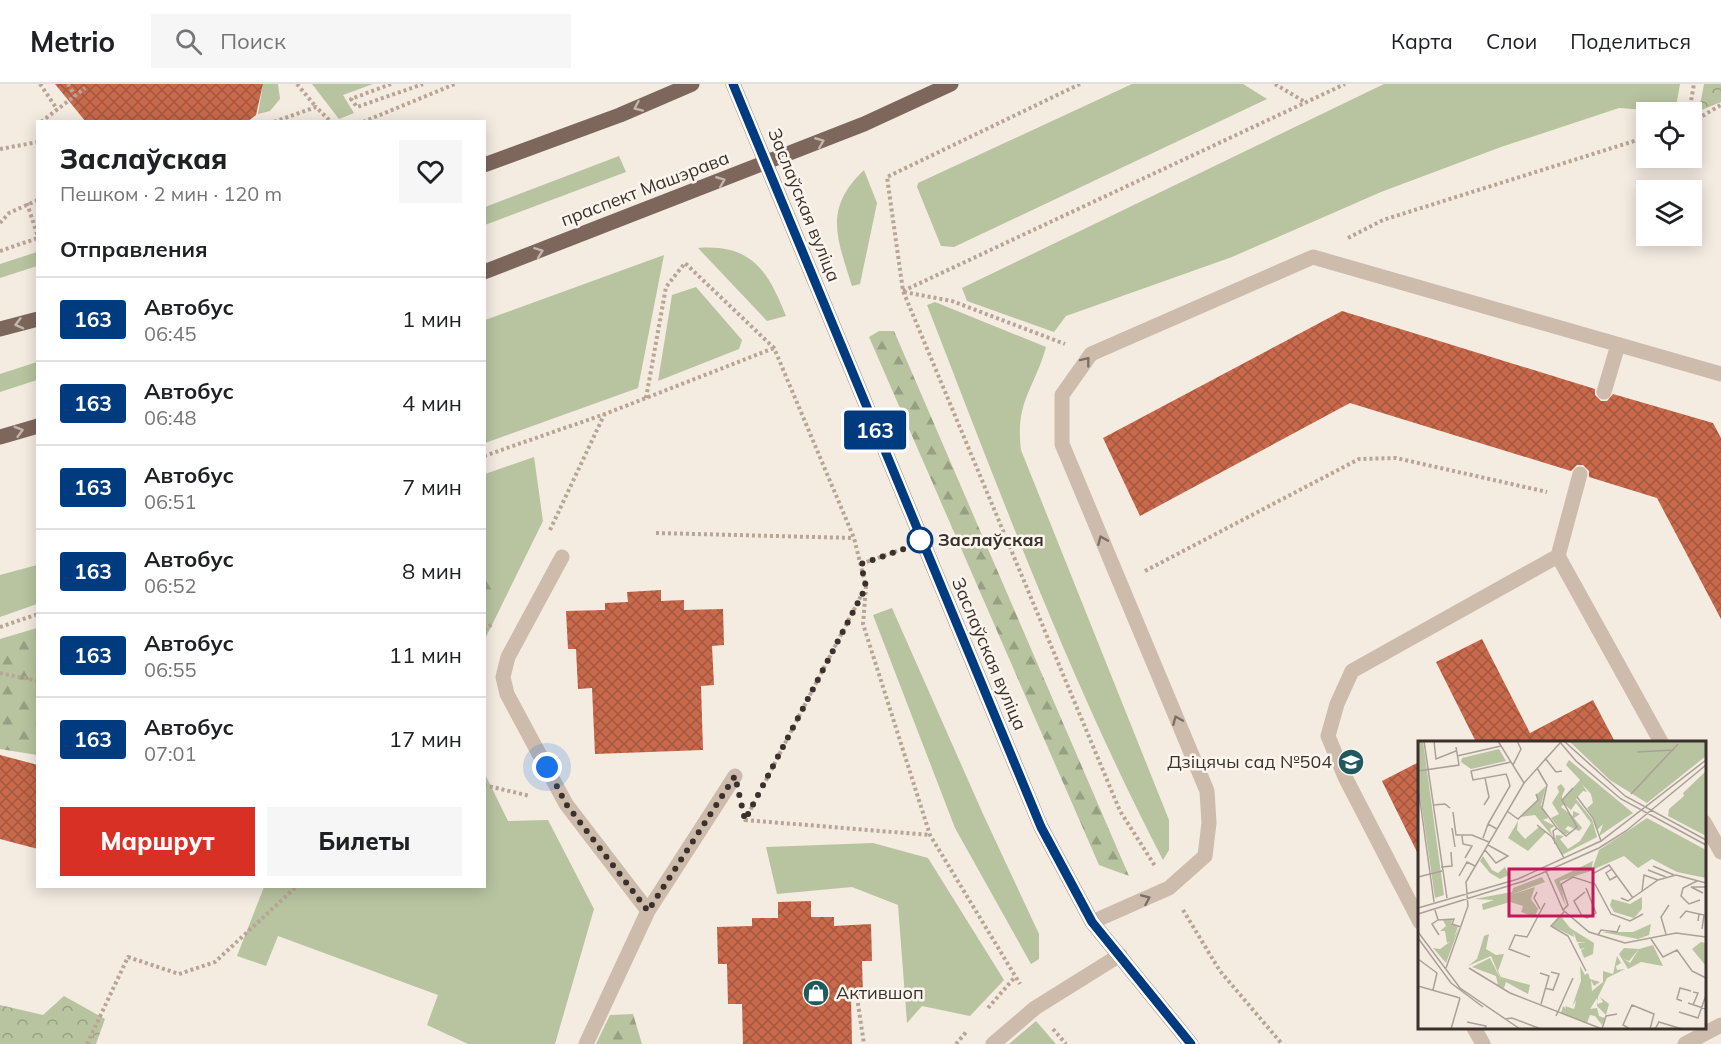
<!DOCTYPE html>
<html lang="ru">
<meta charset="utf-8">
<style>
body{margin:0;font-family:Mulish,sans-serif;background:#f6f6f6;color:#202124;height:100vh;display:flex;flex-direction:column;font-size:22px;white-space:nowrap}
*{box-sizing:border-box;margin:0}
p{font-size:20px;color:#757577}
.icon{flex:none;width:33px;height:33px;fill:none;stroke:currentColor;stroke-width:2;stroke-linecap:round;stroke-linejoin:round}
.map{position:relative;flex:1;overflow:hidden}
.sheet{position:absolute;left:36px;top:36px;width:450px;height:768px;display:flex;flex-direction:column;background:#fff;border-radius:0px;box-shadow:0 3px 15px #0003}
.sheet>*{flex:none}
.badge{padding:0 12px;border-radius:4px;font-size:21px;line-height:39px}
.buttons{position:absolute;left:1636px;top:18px;display:grid;gap:12px}
.buttons a{display:grid;place-items:center;width:66px;height:66px;border-radius:0px;background:#fff;box-shadow:0 3px 15px #0003;font-size:30px}
.you{position:absolute;width:30px;height:30px;margin:-15px;border:4px solid #fff;border-radius:50%;background:#1a73e8;box-shadow:0 0 0 9px #1a73e833}
.map>.badge{position:absolute;translate:-50% -50%;box-shadow:0 0 0 3px #fff}
h2{padding:0 24px;font-size:22px;line-height:54px}
.round{display:grid;place-items:center;flex:none;width:63px;height:63px;border-radius:0px;background:#f6f6f6}
.head{display:flex;align-items:center;justify-content:space-between;height:102px;padding:0 24px}
h1{font-size:28px;font-weight:800;line-height:45px}
.button{display:flex;gap:12px;margin-top:auto;padding:12px 24px}
.button a{flex:1;height:69px;border-radius:0px;background:#d93025;color:#fff;font-size:24px;font-weight:800;line-height:69px;text-align:center}
.button a+a{background:#f6f6f6;color:#202124}
ul{padding:0;list-style:none}
li{display:flex;align-items:center;gap:18px;height:84px;padding:0 24px;border-top:2px solid #e0e0e0}
li div{flex:1}
li b{display:block;font-size:22px}
li em{font-style:normal}
li .badge{min-width:66px;font-weight:700;text-align:center}
header{display:flex;align-items:center;gap:36px;box-sizing:border-box;height:84px;padding:0 30px;background:#fff;border-bottom:2px solid #e0e0e0}
header strong{font-size:28px}
nav{display:flex;gap:33px;margin-inline-start:auto;font-size:21px}
.search{width:420px;height:54px;background:#f6f6f6;display:flex;align-items:center;gap:15px;box-sizing:border-box;padding:0 21px;border-radius:0px;color:#757577;font-size:22px}
.map>svg:first-child{display:block}
.grass{fill:#b8c4a0}
.forest{fill:url(#forest-firs)}
.park{fill:url(#park-crowns)}
.building{fill:url(#building-cross-hatch)}
.lines{fill:none;stroke-linecap:round;stroke-linejoin:round}
.path{stroke:#b9a596;stroke-width:4;stroke-dasharray:3 3;stroke-linecap:butt}
.service{stroke:#cdbbac;stroke-width:15}
.secondary{stroke:#a18a7d;stroke-width:15}
.primary{stroke:#7d675c;stroke-width:15}
.oneway{stroke:#c2b5ac}
.oneway2{stroke:#7d6f65}
.line-casing{stroke:#fff;stroke-width:14}
.line{stroke:#003b80;stroke-width:9}
.walk{stroke:#3b302b;stroke-width:6;stroke-dasharray:0 10.8}
.stop-dot{fill:#fff;stroke:#003b80;stroke-width:3}
.labels{text-anchor:middle;stroke-width:5;stroke-linejoin:round;paint-order:stroke}
.street-label{font-size:18px;fill:#3b302b;stroke:#fbf5ee}
.stop-label{font-size:18px;font-weight:bold;fill:#3b302b;stroke:#fbf5ee;text-anchor:start}
.poi-label{font-size:18px;fill:#3b302b;stroke:#fbf5ee;text-anchor:end}
.inset-road{fill:none;stroke:#aaa098;stroke-width:1.5}
.view{fill:#c2185b;fill-opacity:0.15;stroke:#c2185b;stroke-width:3}
.inset-edge{fill:none;stroke:#3b302b;stroke-width:3}
</style>
<header>
<strong>Metrio</strong>
<div class="search"><svg class="icon" aria-label="search" viewBox="0 0 24 24"><circle cx="10" cy="10" r="6"/><path d="M15 15l6 6"/></svg>Поиск</div>
<nav><a>Карта</a><a>Слои</a><a>Поделиться</a></nav>
</header>
<div class="map">
<svg width="1721" height="960" viewBox="0 0 1721 960">
<defs>
<pattern id="forest-firs" width="22" height="20" patternUnits="userSpaceOnUse" patternTransform="scale(1.5)"><rect width="22" height="20" fill="#b8c4a0"/><path d="M5 1l3.5 6h-7zM16 11l3.5 6h-7z" fill="#97a083"/></pattern>
<pattern id="park-crowns" width="20" height="18" patternUnits="userSpaceOnUse" patternTransform="scale(1.5)"><rect width="20" height="18" fill="#b8c4a0"/><path d="M2 6a3 3 0 1 1 6 0M12 15a3 3 0 1 1 6 0" fill="none" stroke="#97a083"/></pattern>
<pattern id="building-cross-hatch" width="8" height="8" patternUnits="userSpaceOnUse" patternTransform="scale(1.5)"><rect width="8" height="8" fill="#c8694b"/><path d="M0 0l8 8M0 8l8-8" fill="none" stroke="#a4573f"/></pattern>
</defs>
<rect width="100%" height="100%" fill="#f4ebe1"/>
<path class="grass" d="M263 0H278L280 15 270 27 258 30Z
M312 0H373L343 11 354 29 339 35Z
M1132 0H1243L1267 15 954 163 941 162 917 103 918 99Z
M1384 0H1680L1675 28 1619 24 1501 63 1381 108 1232 173 1066 232 1054 248 967 217 962 204Z
M619 72 626 88 485 141V123Z
M864 86 877 119 860 200 852 202C837 154 823 125 864 86Z
M698 164C752 160 768 187 786 232L767 237Z
M37 168V182L0 194V180Z
M664 171 638 304 485 359V236Z
M696 203 742 256 739 265 658 297 672 211Z
M935 218 1046 263C1034 306 1015 317 1021 366L1169 736V766L1163 776C1070 597 1000 409 927 221Z
M37 278V296L0 308V290Z
M534 373 543 437 485 555V390Z
M37 481V520L0 533V491Z
M892 524 983 730 1039 850V875L1031 880 955 744 873 531Z
M485 690 508 737 548 736 594 825 555 960H468L427 941 438 911 278 852 266 882 237 872 264 803 484 802Z
M873 759 928 774 1004 896 970 932 922 922 907 939 898 821 852 803 777 810 766 763Z
M1036 937 1056 960H1009Z"/>
<path class="forest" d="M879 247H894L1129 792 1099 781 869 253Z
M485 483 495 499 485 529H484Z
M37 544H38L37 671 0 665V555Z
M633 930 642 960H596L610 931Z"/>
<path class="park" d="M1704 0H1721V18L1699 27Z
M64 912 105 935 96 960H0V921L43 931Z"/>
<path class="building" d="M55 0H263L256 31 247 38H86Z
M1342 227 1595 305V311L1601 317H1607L1613 310 1713 339 1721 354V535L1657 414 1589 393V387L1583 381H1577L1571 387 1350 319 1140 432 1103 354Z
M661 506V517L684 516V526L723 525 724 561 712 562 714 601 701 602 703 666 595 670 592 604 578 605 576 565H568L566 527 605 526V519L628 518 627 508Z
M1482 555 1530 649 1593 616 1615 658H1476L1436 578Z
M0 671 38 681V765L0 755Z
M1419 678V772L1382 697Z
M811 817V833H834V842L871 840 872 877H862L863 913H851L852 960H743L742 920H728L727 880H718L717 843 752 842V834H778V818Z"/>
<g class="lines">
<path class="path" d="M40 0 57 25
M68 0 75 12
M297 0 316 23
M391 0 351 15 357 23 423 0
M1080 0 887 93 903 207 1120 727 1155 782
M1275 0 1305 18
M1689 28 1694 0
M41 38 85 4
M274 38 316 23 331 38
M363 38 455 0
M1692 38 1721 21
M38 40V47
M0 65 38 58
M27 119 38 153
M0 139 9 129 38 116
M1348 154 1383 136 1647 53
M0 167 38 154
M903 207 1345 0
M904 208 952 217 1065 260
M646 314 666 203 685 179 774 264 854 454 866 503 863 540 930 751 1020 900
M484 372 605 330 774 264
M550 446 604 331
M656 449 854 454
M861 480 897 467
M1145 487 1359 375 1396 374 1547 408
M0 543 38 530
M484 546 492 540
M0 589 38 597
M484 701 530 712
M763 702 864 506
M744 730 745 736 755 717
M745 736 930 751
M1183 826 1220 887 1282 960
M857 913 864 960
M988 924 1015 893
M1053 945 1066 960
M87 960 128 873 179 890 215 878 297 802
M956 960 967 947"/>
<path class="service" d="M1604 308 1618 261
M1580 390 1558 472 1661 658
M562 473 508 573 503 593 507 610 566 720 648 827
M1704 738 1721 768
M1092 838 1169 804 1205 772 1209 739 1207 707 1062 360V311L1091 270 1313 173 1721 290
M1420 838 1345 693 1328 652 1337 620 1352 587 1558 472
M1474 944 1483 960
M586 960 648 827 735 692
M993 960 1035 924 1120 871
M1685 960 1721 941"/>
<path class="secondary" d="M733 0 1041 743 1092 838 1191 960"/>
<path class="primary" d="M484 81 620 31 692 0
M484 188 864 40 951 0
M0 245 38 235
M0 353 38 342"/>
</g>
<defs><path id="oneway-chevron" d="M-2-3.5L2.5 0L-2 3.5" fill="none" stroke-width="1.6" stroke-linecap="round" stroke-linejoin="round" transform="scale(1.5)"/></defs>
<g class="oneway">
<use href="#oneway-chevron" transform="translate(638 23) rotate(156)"/>
<use href="#oneway-chevron" transform="translate(820 58) rotate(-22)"/>
<use href="#oneway-chevron" transform="translate(721 97) rotate(-22)"/>
<use href="#oneway-chevron" transform="translate(539 168) rotate(-21)"/>
<use href="#oneway-chevron" transform="translate(19 240) rotate(165)"/>
<use href="#oneway-chevron" transform="translate(19 347) rotate(-16)"/>
</g>
<g class="oneway2">
<use href="#oneway-chevron" transform="translate(1086 277) rotate(-52)"/>
<use href="#oneway-chevron" transform="translate(1102 456) rotate(-113)"/>
<use href="#oneway-chevron" transform="translate(1177 636) rotate(-113)"/>
<use href="#oneway-chevron" transform="translate(1146 815) rotate(-24)"/>
</g>
<g class="lines">
<defs>
<path id="line" d="M733 0 1041 743 1092 838 1191 960"/>
</defs>
<use href="#line" class="line-casing"/>
<use href="#line" class="line"/>
<path class="walk" d="M547 683 566 720 648 827 735 692 745 736 866 503 861 480 921 459 920 456"/>
</g>
<defs>
<symbol id="school-disc" viewBox="-11 -11 22 22"><circle r="9.5" fill="#1f5a5e" stroke="#fbf5ee"/><path d="M0-5L7-2L0 1L-7-2ZM-4 1L0 2.5L4 1V4Q0 6-4 4Z" fill="#fff"/></symbol>
<symbol id="shop-disc" viewBox="-11 -11 22 22"><circle r="9.5" fill="#1f5a5e" stroke="#fbf5ee"/><path d="M-5-2.5h2.3a2.7 3.5 0 0 1 5.4 0H5L5.5 6h-11ZM-1.5-2.5h3a1.5 2.3 0 0 0-3 0Z" fill="#fff"/></symbol>
</defs>
<g fill-rule="evenodd">
<use href="#school-disc" x="1336" y="663" width="30" height="30"/>
<use href="#shop-disc" x="801" y="894" width="30" height="30"/>
</g>
<circle class="stop-dot" cx="920" cy="456" r="12"/>
<g class="labels">
<g class="street-label">
<text transform="translate(645 105) rotate(-21)" y="6">праспект Машэрава</text>
<text transform="translate(804 121) rotate(68)" y="6">Заслаўская вуліца</text>
<text transform="translate(989 570) rotate(67)" y="6">Заслаўская вуліца</text>
</g>
<g class="stop-label">
<text x="938" y="462">Заслаўская</text>
</g>
<g class="poi-label">
<text x="1332" y="684">Дзіцячы сад №504</text>
<text x="836" y="915" text-anchor="start">Актившоп</text>
</g>
</g>
<g transform="translate(1418 657)">
<rect width="288" height="288" fill="#f4ebe1"/>
<path d="M151 19 215 72 181 95 185 83 179 89 176 78 169 67 175 62 173 53 164 43 169 51 165 50 158 58 174 78 179 96 144 114 137 101 138 94 146 95 142 98 150 108 162 100 173 82 158 62 153 69 146 63 143 66 155 75V70L162 73 156 77 164 87 161 90 150 85 147 88 152 91 146 94 133 77 141 73 134 62 141 51 139 46 143 43 147 48 144 55V59L162 39 148 24ZM128 45 123 64 130 77 125 79 137 85 132 88 135 96 117 74 102 76 119 60V53ZM100 80 99 89 107 98 121 86 128 91 110 110 90 97ZM65 115 74 129 80 132 87 126 91 134 82 138 72 132 62 120ZM175 120 173 130 142 140 148 166 136 139ZM124 136 127 141 92 154 117 146 113 158 120 168 117 176 103 171 105 165 92 161 65 169 64 163 52 167 76 159 56 158 94 151 95 147ZM224 156V168L216 177 196 171 192 164 194 158 212 163ZM142 174 152 187 176 202 175 213 166 217 163 209 167 207 162 208 160 202 169 201H159L155 190 156 196 134 185ZM25 179H34L33 183 40 186 36 196 41 187 28 222 15 207 22 208 33 200 29 202 27 190H22L28 185ZM233 183 231 194 220 198 184 191H215ZM71 193 68 208 78 214 86 213 80 230 83 236 112 244 110 253 88 241 86 247 80 244 78 235 54 226 72 217 83 239 73 215 50 225 59 218 66 195ZM235 204 245 225 223 221 210 228 201 213 206 207 221 208 211 220 206 218 212 222 221 208ZM199 215 203 222 198 225 199 229 207 228 189 237 180 256V263L185 261 182 256 191 263 188 274 179 265 180 260 179 257 172 268 179 267 181 275 187 277 184 284 177 275 172 274 169 282 143 272 145 265 148 268 147 265 156 268 157 265 158 259 154 266 163 240 162 225 167 234 170 232 172 238 182 241 176 245 173 239 174 250 185 241V230L195 233Z" fill="#b8c4a0"/>
<path d="M110 149 115 152 109 153 106 163 84 159Z" fill="#b8c4a0"/>
<path d="M0 0H5L26 154 17 157 0 40ZM288 0V15L229 62 192 39 152 1ZM81 8 88 20 53 28 43 21 44 17ZM288 30V95L250 75 251 68 266 55 265 52ZM229 77 288 109V137L259 131 234 118 220 127 206 115 174 129 181 109ZM283 201 288 202V225L274 208Z" fill="#b8c4a0"/>
<path class="inset-road" d="M6 0 29 157M16 0 18 18 38 10M80 0 106 42M141 0 158 20 203 58 288 104M146 0 207 55 288 99M219 11 256 9M39 15 83 5M127 17 138 31 144 30M95 24 103 8 99 0M119 27 129 44 124 67 139 87 135 90 137 103M0 30 41 24 38 6M0 45 16 161M213 53 260 3M159 56 175 77 183 100M15 64 27 63 32 67M66 64 71 56 67 37M89 70 100 78 120 59 118 53M35 71 38 94H54L71 101M70 83 92 45 90 38 88 33 55 39 53 30 93 21M119 84 134 96 146 117M34 87 37 106M139 87 148 95 159 86 144 59 155 47M44 95 45 103 54 105 47 117M65 97 70 83 79 88M67 109 78 122 90 115 70 104M235 125 256 134M23 126 34 125 33 111M194 128 188 132 192 139 199 135M230 129 248 136M128 130 145 169 171 191 207 202 258 192 288 196M176 132 191 124 215 157M41 135 49 121 57 125M0 136 24 130M279 140 265 147 263 155 271 163 282 159M224 150 226 134 240 139M119 151 116 157 122 168M167 151 156 160 164 175 169 177 178 172 168 147M285 152 273 146H288M203 157 210 160 240 139 258 134 288 142M0 167 100 138 183 100 288 19M17 169 20 179 36 178 34 183 43 186M145 169 150 164 143 143 155 136 177 143 193 173 212 180 225 173M146 171 133 185 150 195 168 230M0 173 106 140 181 107 208 90 288 24M262 177 268 170 281 173M20 179 14 183 21 194M280 180 281 173 286 174 284 188M0 191 42 247 102 288M248 193 243 176 251 164M180 194 183 189 199 191 202 184M0 197 33 242 65 266M233 198 245 216 259 209 274 230 288 237M112 216 91 208 97 194 109 196 127 162M0 218 19 232 15 249M28 227 50 165 48 141 106 42 142 2M51 227 92 252 184 288M122 232 131 235 123 263M0 245 42 257M127 247 135 249 141 233 133 231M275 251 280 252 275 264M264 260 259 258 262 247 273 250M270 262 288 268M261 271 280 277 288 254M138 275 155 237M87 278 94 277 123 288M49 281 68 285 67 288M33 288 42 257M184 288 188 275 199 273M212 288 205 284 214 264 236 273 232 288M237 288 241 281 264 288"/>
<path class="view" d="M91 128H175V175H91Z"/>
<rect width="288" height="288" class="inset-edge"/>
</g>
</svg>
<div class="buttons">
<a><svg class="icon" aria-label="locate" viewBox="0 0 24 24"><circle cx="12" cy="12" r="6"/><path d="M12 2v4M12 18v4M2 12h4M18 12h4"/></svg></a>
<a><svg class="icon" aria-label="layers" viewBox="0 0 24 24"><path d="M12 4l9 5-9 5-9-5zM3 14l9 5 9-5"/></svg></a>
</div>
<div class="you" style="left:547px;top:683px"></div>
<b class="badge" style="left:875px;top:346px;background:#003b80;color:#fff">163</b>
<section class="sheet">
<div class="head"><div><h1>Заслаўская</h1><p>Пешком · 2 мин · 120 m</p></div><a class="round"><svg class="icon" aria-label="heart" viewBox="0 0 24 24"><path d="M12 20l-8-8c-3-5 5-10 8-4 3-6 11-1 8 4z"/></svg></a></div>
<h2>Отправления</h2>
<ul>
<li><span class="badge" style="background:#003b80;color:#fff">163</span><div><b>Автобус</b><p>06:45</p></div><em>1 мин</em></li>
<li><span class="badge" style="background:#003b80;color:#fff">163</span><div><b>Автобус</b><p>06:48</p></div><em>4 мин</em></li>
<li><span class="badge" style="background:#003b80;color:#fff">163</span><div><b>Автобус</b><p>06:51</p></div><em>7 мин</em></li>
<li><span class="badge" style="background:#003b80;color:#fff">163</span><div><b>Автобус</b><p>06:52</p></div><em>8 мин</em></li>
<li><span class="badge" style="background:#003b80;color:#fff">163</span><div><b>Автобус</b><p>06:55</p></div><em>11 мин</em></li>
<li><span class="badge" style="background:#003b80;color:#fff">163</span><div><b>Автобус</b><p>07:01</p></div><em>17 мин</em></li>
</ul>
<div class="button"><a>Маршрут</a><a>Билеты</a></div>
</section>
</div>
